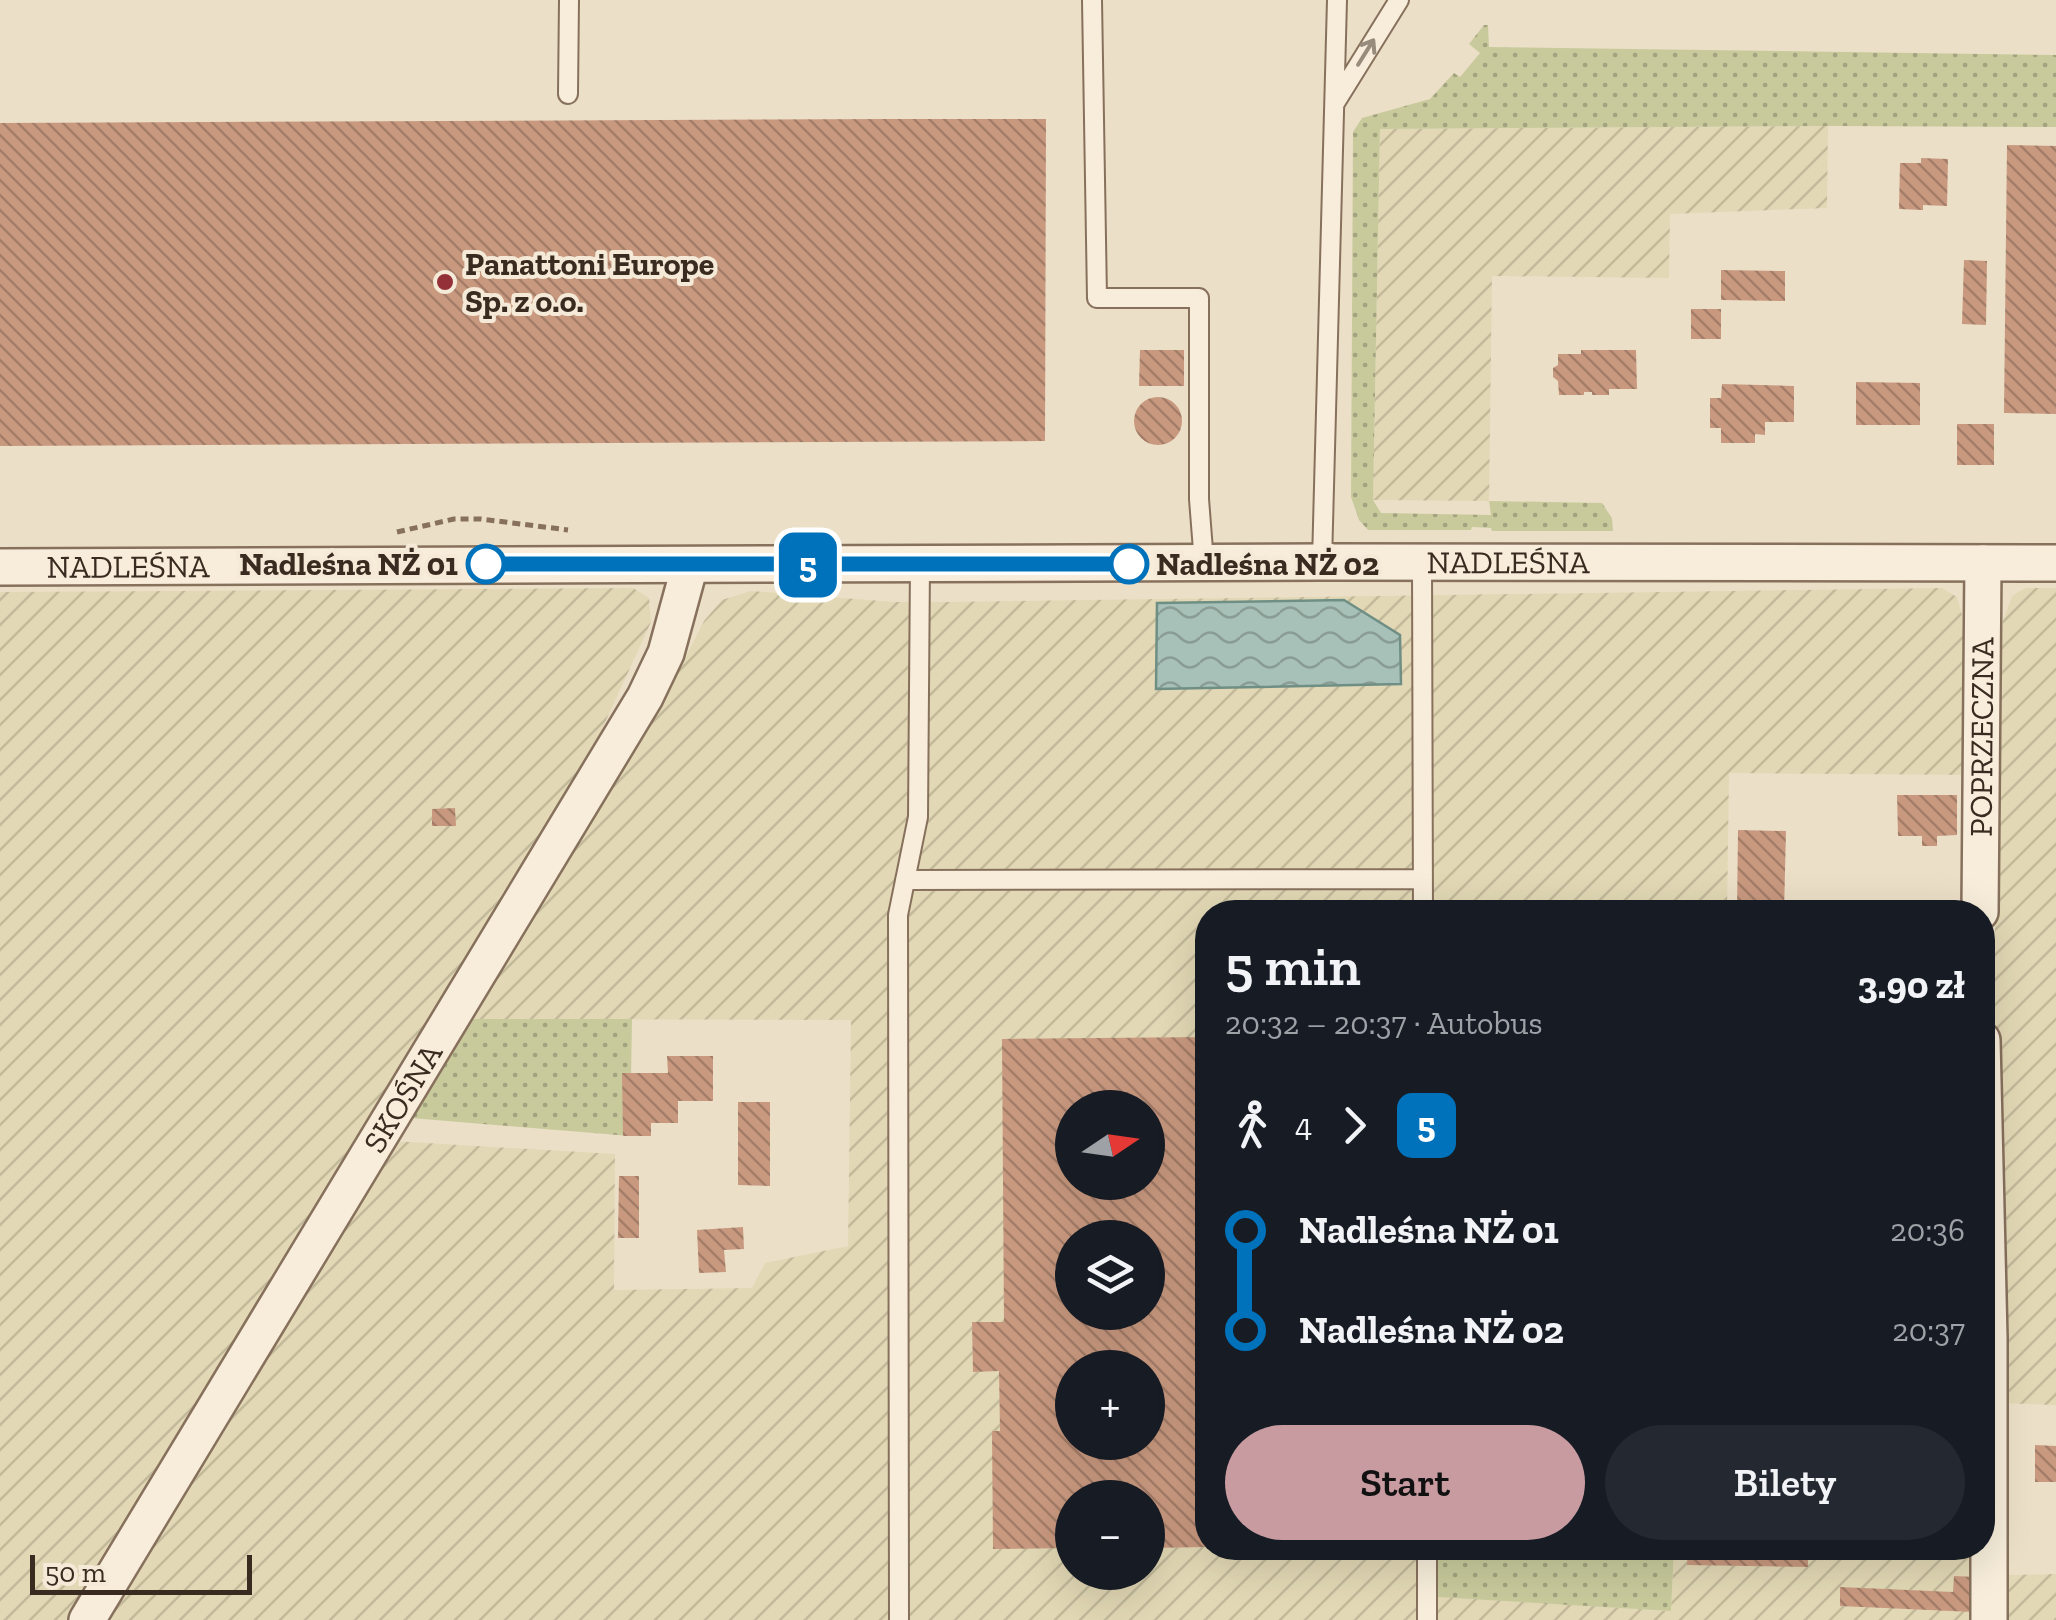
<!DOCTYPE html>
<html lang="pl">
<meta charset="utf-8">
<style>
body{margin:0;font-family:"Zilla Slab",serif;background:#242831;color:#f1f3f6;height:100vh;display:flex;flex-direction:column;font-size:38px;white-space:nowrap}
*{box-sizing:border-box;margin:0}
p{font-size:32px;color:#9ea1a6}
.icon{flex:none;width:55px;height:55px;fill:none;stroke:currentColor;stroke-width:2;stroke-linecap:round;stroke-linejoin:round}
.map{position:relative;flex:1;overflow:hidden}
.drawer{position:absolute;left:1195px;top:900px;width:800px;height:660px;display:flex;flex-direction:column;background:#171b24;border-radius:40px;box-shadow:0 10px 40px #0002}
.drawer>*{flex:none}
.badge{padding:0 20px;border-radius:15px;font-size:35px;line-height:65px}
.needle{width:65px;rotate:77deg}
.buttons{position:absolute;left:1055px;top:1090px;display:grid;gap:20px}
.buttons a{display:grid;place-items:center;width:110px;height:110px;border-radius:50%;background:#171b24;box-shadow:0 10px 40px #0002;font-size:50px}
.scale{position:absolute;left:30px;bottom:25px;width:222px;box-sizing:border-box;padding-left:10px;border:5px solid #392b20;border-top:0;font-size:28px;line-height:35px;white-space:nowrap;color:#392b20;-webkit-text-stroke:8px #f4ead7;paint-order:stroke}
.map>.badge{position:absolute;translate:-50% -50%;box-shadow:0 0 0 5px #fff}
.legs{display:flex;align-items:center;gap:15px;height:110px;padding:0 30px;font-size:32px}
.legs p{margin-inline-start:auto}
.overview{display:flex;align-items:center;justify-content:space-between;height:170px;padding:0 30px}
h1{font-size:55px;font-weight:600;line-height:75px}
.primary-button{display:flex;gap:20px;margin-top:auto;padding:20px 30px}
.primary-button a{flex:1;height:115px;border-radius:60px;background:#c79ba0;color:#111;font-size:40px;font-weight:600;line-height:115px;text-align:center}
.primary-button a+a{background:#242831;color:#f1f3f6}
ul{padding:0 30px;list-style:none}
li{display:flex;align-items:center;gap:35px;height:100px;font-size:38px}
li i{display:grid;place-items:center;width:15px;height:100%;margin:0 12px;background:currentColor}
li i::after{content:'';width:25px;height:25px;margin:-12px;border:8px solid;border-radius:50%;background:#171b24}
li p{margin-inline-start:auto}
li:first-child i{background:linear-gradient(#0000 50%,currentColor 0)}
li:last-child i{background:linear-gradient(currentColor 50%,#0000 0)}
.map>svg:first-child{display:block}
.farmland{fill:url(#farmland-furrows);fill-rule:evenodd}
.grass{fill:url(#grass-dots)}
.water{fill:url(#water-waves);stroke:#6f8f85;stroke-width:2.5}
.building{fill:url(#building-back-hatch);fill-rule:evenodd}
.lines{fill:none;stroke-linecap:round;stroke-linejoin:round}
.lane-casing{stroke:#87715d;stroke-width:22}
.street-casing{stroke:#87715d;stroke-width:40}
.path{stroke:#87715d;stroke-width:5;stroke-dasharray:8 5;stroke-linecap:butt}
.lane{stroke:#f7edda;stroke-width:18}
.street{stroke:#f7edda;stroke-width:35}
.oneway{stroke:#988c7d}
.line-1-casing{stroke:#fff;stroke-width:22}
.line-1{stroke:#0072bc;stroke-width:15}
.poi-dot{fill:#943037;stroke:#f4ead7;stroke-width:4}
.stop-1-dot{fill:#fff;stroke:#0072bc;stroke-width:5}
.labels{text-anchor:middle;stroke-width:8;stroke-linejoin:round;paint-order:stroke}
.poi-label{font-size:32px;font-weight:bold;fill:#392b20;stroke:#f4ead7;text-anchor:start}
.street-label{font-size:32px;fill:#392b20;stroke:#f4ead7}
.stop-label{font-size:32px;font-weight:bold;fill:#392b20;stroke:#f4ead7;text-anchor:end}
</style>
<div class="map">
<svg width="2056" height="1620" viewBox="0 0 2056 1620">
<defs>
<pattern id="farmland-furrows" width="10" height="10" patternUnits="userSpaceOnUse" patternTransform="scale(2.5)"><rect width="10" height="10" fill="#e2d8b5"/><path d="M-1 1l2-2M0 10L10 0M9 11l2-2" fill="none" stroke="#c3ba9b"/></pattern>
<pattern id="grass-dots" width="8" height="8" patternUnits="userSpaceOnUse" patternTransform="scale(2.5)"><rect width="8" height="8" fill="#c8ca9c"/><path d="M2 2h.1M6 6h.1" fill="none" stroke="#a3a47f" stroke-width="1.8" stroke-linecap="round"/></pattern>
<pattern id="water-waves" width="16" height="10" patternUnits="userSpaceOnUse" patternTransform="scale(2.5)"><rect width="16" height="10" fill="#a8c1b8"/><path d="M0 5q4-4 8 0t8 0" fill="none" stroke="#8a9d95"/></pattern>
<pattern id="building-back-hatch" width="6" height="6" patternUnits="userSpaceOnUse" patternTransform="scale(2.5)"><rect width="6" height="6" fill="#c9997f"/><path d="M-1 5l2 2M0 0l6 6M5-1l2 2" fill="none" stroke="#a47d68"/></pattern>
</defs>
<rect width="100%" height="100%" fill="#ecdfc7"/>
<path class="farmland" d="M1828 126 1827 208 1670 214 1669 278 1492 276 1489 501 1373 500 1380 129Z
M633 588 649 598 651 622 571 797 70 1620H0V592Z
M1942 588 1957 597 1962 615 1972 775 1729 773 1727 912H1208V1548H1438V1596L1671 1611 1674 1548H1982L1980 1620H99L392 1141 615 1154 614 1290 752 1288 765 1263 848 1246 851 1020 465 1019 679 670 704 621 722 600 751 591 894 602H946ZM1072 1108H1148V1182H1072ZM1072 1238H1148V1312H1072ZM1072 1368H1148V1442H1072ZM1072 1498H1148V1572H1072Z
M2025 588H2056V1405L2000 1403 1995 1006V705L2003 621 2012 596Z
M2056 1574V1620H2001L2004 1575Z"/>
<path class="grass" d="M1484 25H1488L1489 47 2056 55V127L1828 126 1380 129 1373 500 1381 513 1491 515 1489 501 1602 503 1612 518 1613 531H1492L1491 528 1472 527 1471 530H1368L1359 520 1351 497 1353 132 1362 118 1430 99 1454 73 1460 77 1480 53 1469 44Z
M465 1019H632L630 1136 411 1118Z
M1438 1548H1674L1671 1611 1438 1597Z"/>
<path class="water" d="M1344 600 1400 635 1401 684 1156 689 1157 603Z"/>
<path class="building" d="M890 119H1046L1045 441 0 446V123Z
M2007 145 2056 146V414L2004 413Z
M1921 158 1948 159 1947 206 1923 205V210L1899 209 1900 163H1921Z
M1964 260 1987 261 1986 325 1962 324Z
M1721 270 1785 271V301L1721 300Z
M1691 309H1721V339H1691Z
M1140 350H1184V386H1139Z
M1581 350H1636L1637 389H1609V395H1592V392H1584V395H1559L1558 381 1553 377V368L1558 365V354H1581Z
M1856 382 1920 383V425H1856Z
M1722 384 1794 386V422H1765V435L1755 434V443H1721V428H1710V398H1721Z
M1134 421a24 24 0 1 1 48 0a24 24 0 1 1-48 0Z
M1957 424H1994V465H1957Z
M1897 795H1957V835L1937 836V846H1922V836H1898Z
M455 808 456 826H432V809Z
M1738 830 1786 831 1784 912H1737Z
M1208 1037V1547L1148 1548V1498H1072V1548L993 1549 992 1431H1000L999 1371 973 1372 972 1322H1004L1002 1039ZM1072 1108H1148V1182H1072ZM1072 1238H1148V1312H1072ZM1072 1368H1148V1442H1072Z
M667 1056H713V1101H678V1123H651V1136H623L622 1073H668Z
M738 1102H770V1186L738 1185Z
M619 1176H639V1238H618Z
M743 1227 744 1249 724 1250 726 1272 699 1273 697 1230Z
M2035 1445 2056 1446V1482H2035Z
M1688 1548H1808V1567L1687 1565Z
M1846 1548H1885V1559L1846 1558Z
M1954 1576 1975 1577 1973 1612 1840 1606V1587L1953 1592Z"/>
<g class="lines">
<defs>
<path id="lane" d="M1092 0 1097 298H1199V499L1204 563
M568 94 569 0
M1335 103 1399 0
M1322 562 1337 0
M1422 563 1423 912
M905 880 1422 879
M899 1620 898 915 918 817 920 564
M1427 1620V1548"/>
<g id="street">
<path id="s1" d="M0 567 1322 562 2056 563"/>
<path id="s2" d="M1980 912 1983 563"/>
<path d="M1982 1040 1989 1338V1620"/>
<path id="s3" d="M87 1620 645 697 666 653 690 565"/>
</g>
</defs>
<use href="#lane" class="lane-casing"/>
<use href="#street" class="street-casing"/>
<path class="path" d="M397 532 454 519H481L568 530"/>
<use href="#lane" class="lane"/>
<use href="#street" class="street"/>
</g>
<defs><path id="oneway-shaft" d="M-6 0H5M1.5-3L5.5 0L1.5 3" fill="none" stroke-width="1.6" stroke-linecap="round" stroke-linejoin="round" transform="scale(2.5)"/></defs>
<use class="oneway" href="#oneway-shaft" transform="translate(1366 52) rotate(-58)"/>
<g class="lines">
<defs>
<path id="line-1" d="M486 564H1129"/>
</defs>
<use href="#line-1" class="line-1-casing"/>
<use href="#line-1" class="line-1"/>
</g>
<circle class="poi-dot" cx="445" cy="282" r="10"/>
<g class="stop-1-dot">
<circle cx="486" cy="564" r="18"/>
<circle cx="1129" cy="564" r="18"/>
</g>
<g class="labels">
<g class="poi-label">
<text x="465" y="275">Panattoni Europe<tspan x="465" dy="37">Sp. z o.o.</tspan></text>
</g>
<g class="street-label">
<text dy="11" stroke="none"><textPath href="#s1" startOffset="1508">NADLEŚNA</textPath></text>
<text dy="11" stroke="none"><textPath href="#s1" startOffset="128">NADLEŚNA</textPath></text>
<text dy="11" stroke="none"><textPath href="#s2" startOffset="175">POPRZECZNA</textPath></text>
<text dy="11" stroke="none"><textPath href="#s3" startOffset="610">SKOŚNA</textPath></text>
</g>
<g class="stop-label">
<text x="458" y="575">Nadleśna NŻ 01</text>
<text x="1156" y="575" text-anchor="start">Nadleśna NŻ 02</text>
</g>
</g>
</svg>
<div class="buttons">
<a><svg class="needle" viewBox="-14 -14 28 28"><path d="M0-13l5 13h-10z" fill="#e53935"/><path d="M0 13l5-13h-10z" fill="#9ea1a6"/></svg></a>
<a><svg class="icon" aria-label="layers" viewBox="0 0 24 24"><path d="M12 4l9 5-9 5-9-5zM3 14l9 5 9-5"/></svg></a>
<a>+</a>
<a>−</a>
</div>
<div class="scale">50 m</div>
<b class="badge" style="left:808px;top:565px;background:#0072bc;color:#fff">5</b>
<section class="drawer">
<div class="overview"><div><h1>5 min</h1><p>20:32 – 20:37 · Autobus</p></div><b>3.90 zł</b></div>
<div class="legs"><svg class="icon" aria-label="walk" viewBox="0 0 24 24"><circle cx="13" cy="4" r="2"/><path d="M13 8l-2 6 4 7M11 14l-3 7M7 12l3-4h3l4 4"/></svg>4<svg class="icon" aria-label="forward" viewBox="0 0 24 24"><path d="M9 5l7 7-7 7"/></svg><b class="badge" style="background:#0072bc;color:#fff">5</b></div>
<ul>
<li><i style="color:#0072bc"></i><b>Nadleśna NŻ 01</b><p>20:36</p></li>
<li><i style="color:#0072bc"></i><b>Nadleśna NŻ 02</b><p>20:37</p></li>
</ul>
<div class="primary-button"><a>Start</a><a>Bilety</a></div>
</section>
</div>
